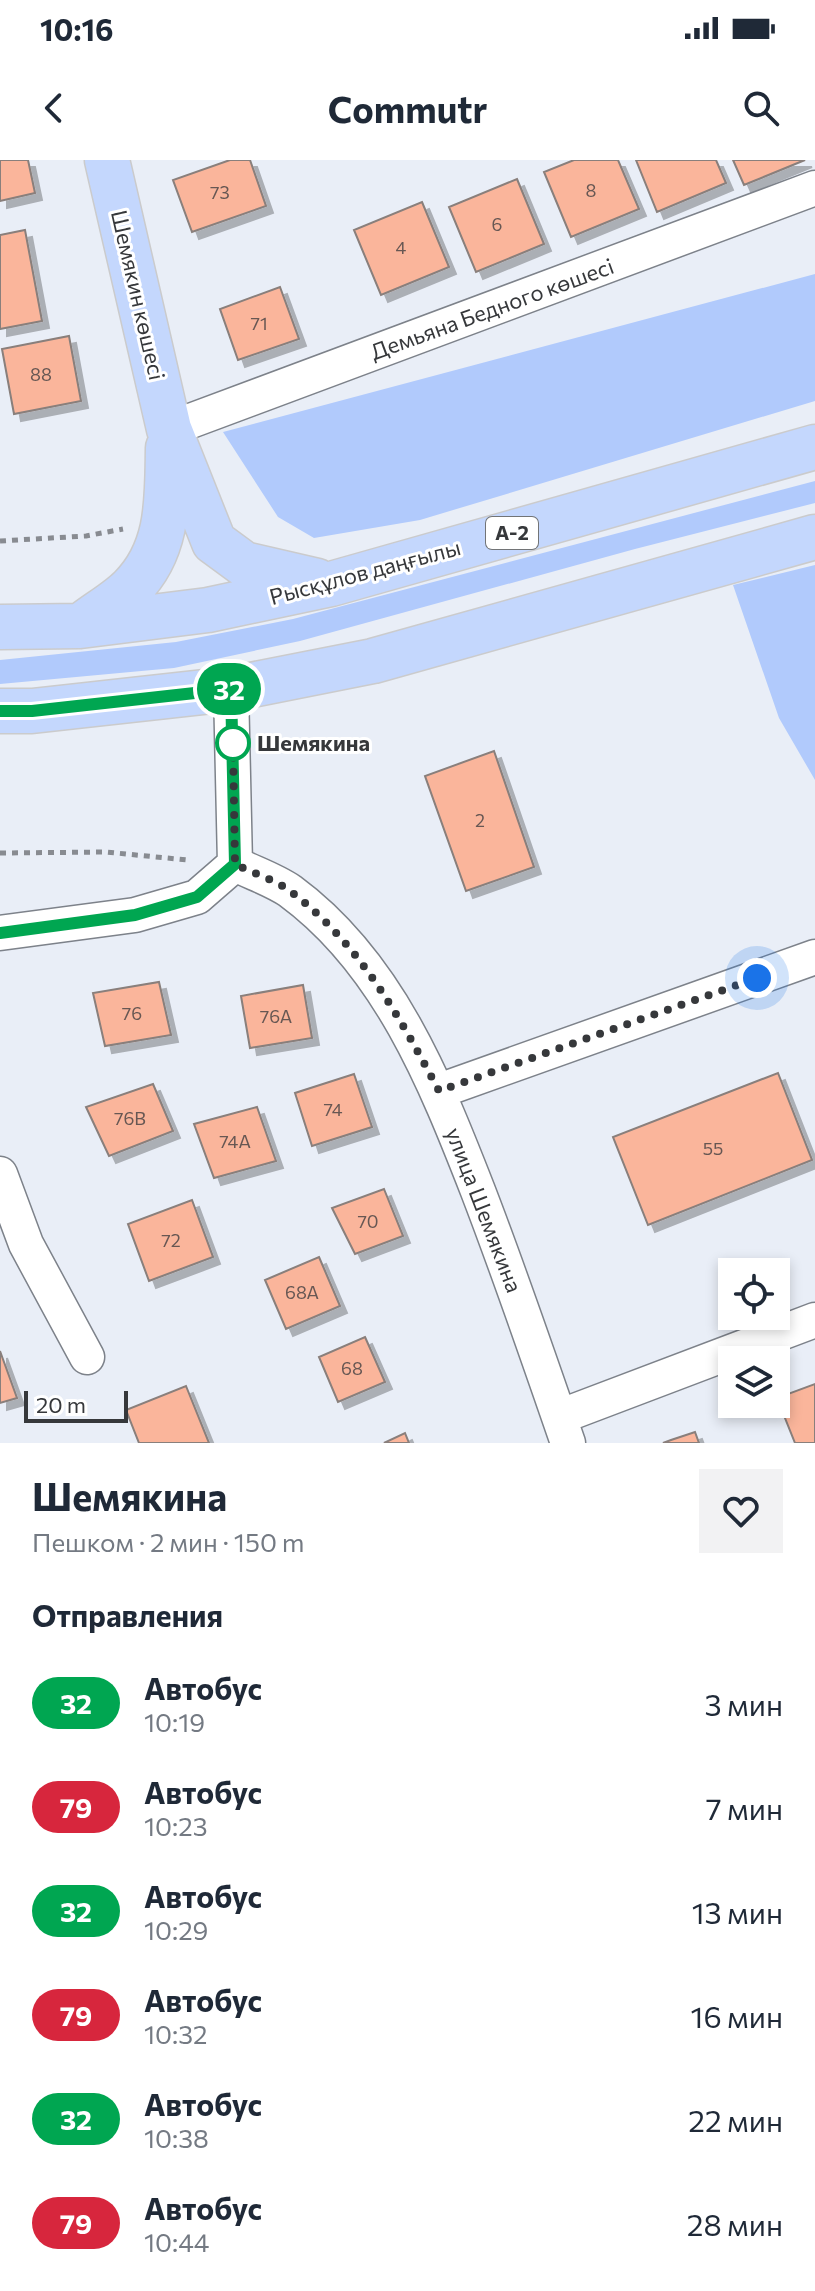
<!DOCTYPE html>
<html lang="ru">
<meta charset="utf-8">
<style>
body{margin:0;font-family:Commissioner,sans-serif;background:#f2f2f3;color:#1f2937;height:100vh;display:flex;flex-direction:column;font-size:30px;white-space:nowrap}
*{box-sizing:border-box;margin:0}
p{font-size:26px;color:#747a83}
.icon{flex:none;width:44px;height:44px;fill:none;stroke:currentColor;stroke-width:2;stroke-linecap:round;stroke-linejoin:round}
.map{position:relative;height:1283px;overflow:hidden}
.sheet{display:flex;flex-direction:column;background:#fff;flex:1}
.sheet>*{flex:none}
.badge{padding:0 16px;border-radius:26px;font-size:28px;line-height:52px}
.controls{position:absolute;left:718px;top:1098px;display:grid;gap:16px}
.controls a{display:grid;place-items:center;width:72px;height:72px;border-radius:0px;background:#fff;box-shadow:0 4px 12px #0003;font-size:40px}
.scale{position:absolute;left:24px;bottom:20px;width:104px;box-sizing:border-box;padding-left:8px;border:4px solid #36383b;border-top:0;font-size:22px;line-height:28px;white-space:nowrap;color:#36383b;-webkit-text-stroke:6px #fff;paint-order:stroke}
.you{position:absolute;width:40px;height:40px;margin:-20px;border:6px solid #fff;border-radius:50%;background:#1a73e8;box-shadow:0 0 0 12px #1a73e833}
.map>.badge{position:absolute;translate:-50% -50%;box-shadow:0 0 0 4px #fff}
h2{padding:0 32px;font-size:30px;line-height:72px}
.round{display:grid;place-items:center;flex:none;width:84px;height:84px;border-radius:0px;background:#f2f2f3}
.summary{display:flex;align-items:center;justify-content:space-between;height:136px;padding:0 32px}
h1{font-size:38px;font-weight:700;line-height:60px}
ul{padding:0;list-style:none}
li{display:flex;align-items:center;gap:24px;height:104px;padding:0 32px}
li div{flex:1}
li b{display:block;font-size:30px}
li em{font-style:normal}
li .badge{min-width:88px;font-weight:700;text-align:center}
.status{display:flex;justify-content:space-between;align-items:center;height:56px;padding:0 40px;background:#fff;direction:ltr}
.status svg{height:22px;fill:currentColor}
header{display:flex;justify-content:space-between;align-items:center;height:104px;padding:0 32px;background:#fff;font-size:36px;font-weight:700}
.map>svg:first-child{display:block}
.green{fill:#b1cafc}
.building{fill:#fab59b;stroke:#897f7b;stroke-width:2;filter:url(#shadow)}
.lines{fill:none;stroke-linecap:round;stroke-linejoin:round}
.minor-casing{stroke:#7d828a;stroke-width:37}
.major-casing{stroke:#cbcbcc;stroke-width:47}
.path{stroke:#888b91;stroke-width:5;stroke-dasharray:6 6;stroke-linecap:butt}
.minor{stroke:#fff;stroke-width:34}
.major{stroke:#c4d7fd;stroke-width:44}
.line-casing{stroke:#fff;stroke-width:18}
.line{stroke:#00a651;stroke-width:12}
.walk{stroke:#36383b;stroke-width:8;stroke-dasharray:0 14.4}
.stop-dot{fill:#fff;stroke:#00a651;stroke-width:4}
.labels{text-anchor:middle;stroke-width:6;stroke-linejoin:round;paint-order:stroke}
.number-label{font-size:18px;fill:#675753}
.shield{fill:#fff;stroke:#727476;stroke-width:2}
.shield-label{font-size:20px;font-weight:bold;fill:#36383b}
.street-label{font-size:22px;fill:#36383b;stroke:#fff}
.stop-label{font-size:22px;font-weight:bold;fill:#36383b;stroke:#fff;text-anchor:start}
</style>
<div class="status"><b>10:16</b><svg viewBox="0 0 49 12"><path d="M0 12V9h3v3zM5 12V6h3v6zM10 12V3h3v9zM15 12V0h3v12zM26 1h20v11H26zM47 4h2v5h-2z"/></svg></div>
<header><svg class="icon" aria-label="back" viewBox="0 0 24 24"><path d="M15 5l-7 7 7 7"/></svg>Commutr<svg class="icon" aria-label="search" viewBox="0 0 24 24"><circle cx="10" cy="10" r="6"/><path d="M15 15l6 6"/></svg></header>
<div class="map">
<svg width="815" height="1283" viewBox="0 0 815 1283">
<defs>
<filter id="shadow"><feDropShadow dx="7" dy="7" stdDeviation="0" flood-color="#0004"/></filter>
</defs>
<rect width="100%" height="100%" fill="#e9eef7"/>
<path class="green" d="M815 114V241L420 360 314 378 278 357 223 272Z
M815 321V343L635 389 300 481 174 508 0 524V500L176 482 293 459Z
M815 405V620L779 558 733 425Z"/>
<path class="building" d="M0 0H28L35 33 0 41Z
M230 0H250L266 46 192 72 173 20Z
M574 0H618L639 49 571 77 544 12Z
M636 0H716L726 23 657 52Z
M733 0H805L744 25Z
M517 19 544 84 476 112 449 47Z
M422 42 449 107 381 135 354 70Z
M25 70 42 161 0 169V75Z
M280 127 299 179 238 200 220 149Z
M69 176 81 241 14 254 2 189Z
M494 591 534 707 466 731 425 616Z
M159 822 171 875 105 886 93 833Z
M303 825 312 878 250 888 241 836Z
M778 913 812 1000 648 1065 613 977Z
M354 914 372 967 312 986 295 933Z
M153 924 173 971 109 996 86 947Z
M257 947 276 1001 214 1018 194 964Z
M384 1029 403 1076 355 1094 332 1048Z
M192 1040 213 1097 149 1121 128 1064Z
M319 1097 340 1146 286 1169 265 1120Z
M365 1177 385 1222 338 1242 319 1197Z
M0 1191 17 1238 0 1243Z
M815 1224V1283H795L777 1238Z
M186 1226 209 1283H139L126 1250Z
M695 1272 699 1283H663L671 1280Z
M405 1273 409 1283H384Z"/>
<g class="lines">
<defs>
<path id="minor" d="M169 269 815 28
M235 704C253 713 274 720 290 731 388 803 435 921 478 1031 510 1114 539 1199 568 1283
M0 773 135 755 197 737 235 704 231 529
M439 931 815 797
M0 1014 26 1084 87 1197
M559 1257 815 1160"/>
<path id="major" d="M107 0 169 269 214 382 244 404 317 421
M82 465C97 453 117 442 131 428 170 389 167 338 168 288
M0 467 80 466 208 450 331 424 815 287
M0 551H32L231 529 373 501 815 377"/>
</defs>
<use href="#minor" class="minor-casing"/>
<use href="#major" class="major-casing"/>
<path class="path" d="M0 381 86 376 123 369
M0 693 106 692 187 700"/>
<use href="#minor" class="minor"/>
<use href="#major" class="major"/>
</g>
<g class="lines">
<defs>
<path id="line" d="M0 551H32L231 529 235 704 197 737 135 755 0 773"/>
</defs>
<use href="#line" class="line-casing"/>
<use href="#line" class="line"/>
<path class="walk" d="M233 583 235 704C253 713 275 720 290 731 360 784 399 856 439 931L757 818"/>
</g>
<circle class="stop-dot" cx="233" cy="583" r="16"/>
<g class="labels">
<g class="number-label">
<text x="591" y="37">8</text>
<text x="220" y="39">73</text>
<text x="497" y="71">6</text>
<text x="401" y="94">4</text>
<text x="259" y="170">71</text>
<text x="41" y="221">88</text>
<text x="480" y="667">2</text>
<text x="132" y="860">76</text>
<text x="276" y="863">76А</text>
<text x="333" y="956">74</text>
<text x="130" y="965">76В</text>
<text x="235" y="988">74А</text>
<text x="713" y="995">55</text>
<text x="368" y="1068">70</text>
<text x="171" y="1087">72</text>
<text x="302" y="1139">68А</text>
<text x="352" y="1215">68</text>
</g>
<rect class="shield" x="486" y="357" width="52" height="32" rx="6"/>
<g class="shield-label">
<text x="512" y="380">A-2</text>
</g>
<g class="street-label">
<text transform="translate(138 135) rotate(77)" y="8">Шемякин көшесі</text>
<text transform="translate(492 149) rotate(-20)" y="8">Демьяна Бедного көшесі</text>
<text transform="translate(365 412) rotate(-15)" y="8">Рысқұлов даңғылы</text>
<text transform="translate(484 1050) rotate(69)" y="8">улица Шемякина</text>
</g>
<g class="stop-label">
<text x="257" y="591">Шемякина</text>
</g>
</g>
</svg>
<div class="controls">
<a><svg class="icon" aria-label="locate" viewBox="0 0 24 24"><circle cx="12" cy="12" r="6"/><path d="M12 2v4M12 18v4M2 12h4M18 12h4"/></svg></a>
<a><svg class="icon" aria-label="layers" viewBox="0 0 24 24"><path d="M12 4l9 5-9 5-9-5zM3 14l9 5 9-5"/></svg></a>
</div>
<div class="scale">20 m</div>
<div class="you" style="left:757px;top:818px"></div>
<b class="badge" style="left:229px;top:529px;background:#00a651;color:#fff">32</b>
</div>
<section class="sheet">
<div class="summary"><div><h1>Шемякина</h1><p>Пешком · 2 мин · 150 m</p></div><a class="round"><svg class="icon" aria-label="heart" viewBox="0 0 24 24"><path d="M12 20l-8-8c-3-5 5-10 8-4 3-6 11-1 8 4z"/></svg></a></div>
<h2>Отправления</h2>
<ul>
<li><span class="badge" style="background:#00a651;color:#fff">32</span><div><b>Автобус</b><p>10:19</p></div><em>3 мин</em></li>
<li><span class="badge" style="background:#d7263d;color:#fff">79</span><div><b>Автобус</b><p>10:23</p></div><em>7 мин</em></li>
<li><span class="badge" style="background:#00a651;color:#fff">32</span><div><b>Автобус</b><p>10:29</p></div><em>13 мин</em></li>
<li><span class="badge" style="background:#d7263d;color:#fff">79</span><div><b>Автобус</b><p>10:32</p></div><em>16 мин</em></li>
<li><span class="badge" style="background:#00a651;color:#fff">32</span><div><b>Автобус</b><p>10:38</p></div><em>22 мин</em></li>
<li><span class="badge" style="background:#d7263d;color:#fff">79</span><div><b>Автобус</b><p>10:44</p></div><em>28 мин</em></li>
</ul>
</section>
